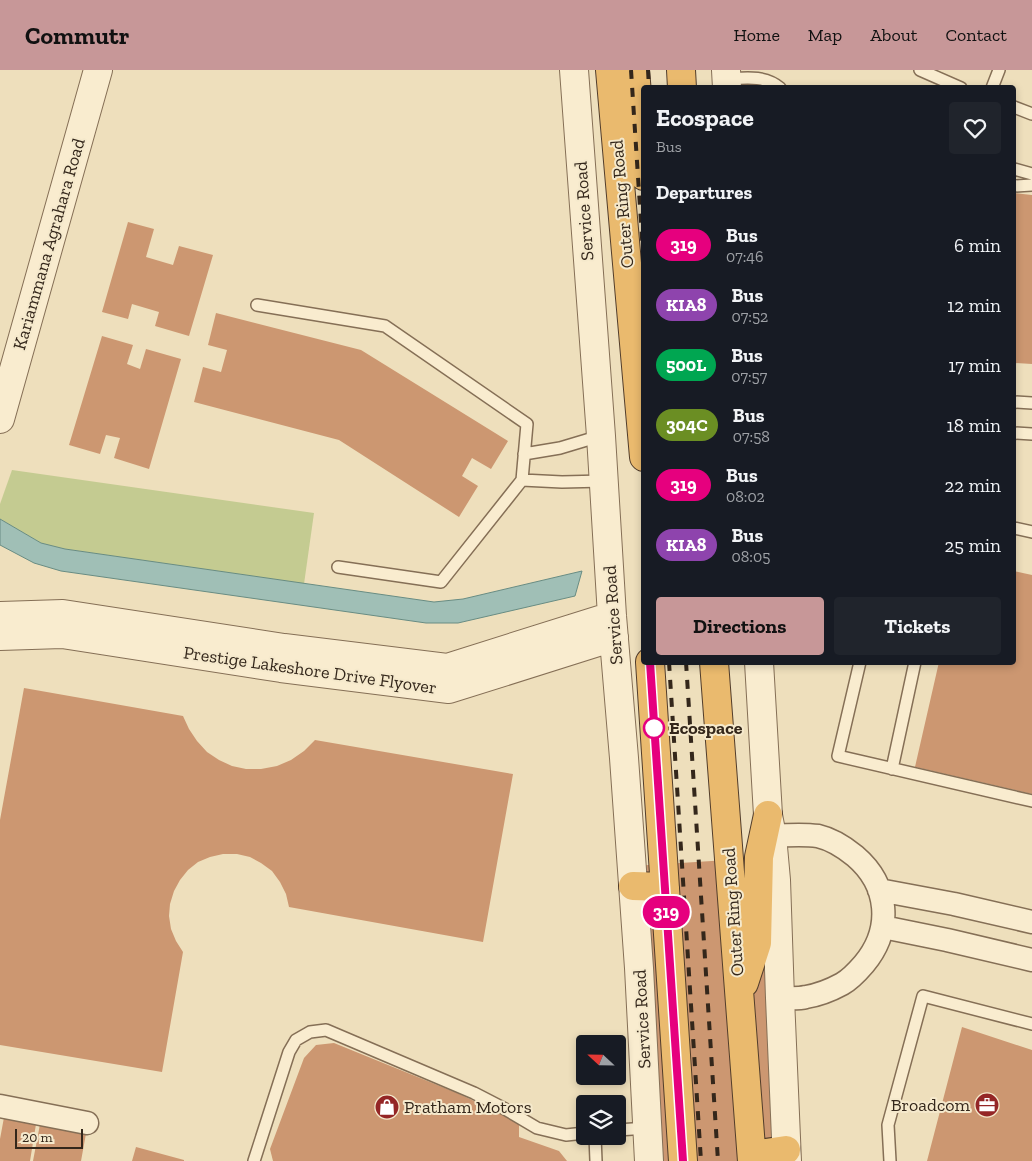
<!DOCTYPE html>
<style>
body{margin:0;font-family:"Zilla Slab",serif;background:#20242c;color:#f1f3f6;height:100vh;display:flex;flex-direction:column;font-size:19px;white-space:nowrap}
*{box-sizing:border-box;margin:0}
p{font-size:16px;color:#9ea1a6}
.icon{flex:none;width:28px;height:28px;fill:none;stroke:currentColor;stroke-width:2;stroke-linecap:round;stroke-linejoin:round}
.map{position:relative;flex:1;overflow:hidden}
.details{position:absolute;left:641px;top:15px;width:375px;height:580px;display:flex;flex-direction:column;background:#171b24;border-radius:5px;box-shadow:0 2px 8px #0003}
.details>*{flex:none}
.badge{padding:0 10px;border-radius:16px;font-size:18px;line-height:32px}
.needle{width:32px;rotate:292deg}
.fabs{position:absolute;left:576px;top:965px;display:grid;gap:10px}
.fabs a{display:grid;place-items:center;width:50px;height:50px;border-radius:5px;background:#171b24;box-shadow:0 2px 8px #0003;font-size:25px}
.scale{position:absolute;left:15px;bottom:12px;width:68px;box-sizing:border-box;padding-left:5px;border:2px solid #34271b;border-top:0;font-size:14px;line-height:18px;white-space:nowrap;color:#34271b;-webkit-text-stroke:4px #f5e9cc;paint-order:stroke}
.map>.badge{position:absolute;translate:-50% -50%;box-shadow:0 0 0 2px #fff}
h2{padding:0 15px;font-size:19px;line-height:45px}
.round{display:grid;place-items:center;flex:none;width:52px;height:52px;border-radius:5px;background:#20242c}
.overview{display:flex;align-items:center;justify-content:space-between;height:85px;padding:0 15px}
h1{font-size:24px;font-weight:700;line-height:38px}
.cta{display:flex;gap:10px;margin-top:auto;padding:10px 15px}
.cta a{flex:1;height:58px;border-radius:5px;background:#c79798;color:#111;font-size:20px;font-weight:700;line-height:58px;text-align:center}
.cta a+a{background:#20242c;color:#f1f3f6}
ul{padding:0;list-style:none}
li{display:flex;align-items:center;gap:15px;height:60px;padding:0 15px}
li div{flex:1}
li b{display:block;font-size:19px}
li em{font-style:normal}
li .badge{min-width:55px;font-weight:700;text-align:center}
header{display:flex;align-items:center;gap:30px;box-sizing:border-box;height:70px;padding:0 25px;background:#c79798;color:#111}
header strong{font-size:24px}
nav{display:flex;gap:28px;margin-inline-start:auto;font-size:18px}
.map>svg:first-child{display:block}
.green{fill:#c4cb91}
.water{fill:#a0bfb6;stroke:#688c83}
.building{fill:#cc9771}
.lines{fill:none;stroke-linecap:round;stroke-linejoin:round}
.service-casing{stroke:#856f56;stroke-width:14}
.minor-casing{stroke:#856f56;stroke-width:25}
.tertiary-casing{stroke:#856f56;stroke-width:30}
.trunk-casing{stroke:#523d2b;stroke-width:30}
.service{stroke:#f9eccf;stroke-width:11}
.minor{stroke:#f9eccf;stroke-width:22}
.tertiary{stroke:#f9eccf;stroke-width:28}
.trunk{stroke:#eaba6e;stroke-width:28}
.rail{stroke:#34271b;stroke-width:4;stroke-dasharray:9 9;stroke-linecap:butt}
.line-casing{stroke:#fff;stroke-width:11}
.line{stroke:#e6007e;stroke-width:8}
.stop-dot{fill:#fff;stroke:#e6007e;stroke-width:2.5}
.labels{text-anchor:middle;stroke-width:4;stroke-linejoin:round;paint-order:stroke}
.street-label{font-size:18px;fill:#34271b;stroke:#f5e9cc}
.stop-label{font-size:18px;font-weight:bold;fill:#34271b;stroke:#f5e9cc;text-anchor:start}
.poi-label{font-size:18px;fill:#34271b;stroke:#f5e9cc;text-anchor:end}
</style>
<header>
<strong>Commutr</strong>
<nav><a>Home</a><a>Map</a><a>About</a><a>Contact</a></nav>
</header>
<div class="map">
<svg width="1032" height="1091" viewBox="0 0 1032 1091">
<rect width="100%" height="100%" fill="#eedfbc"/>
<path class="green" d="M12 400 314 443 304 514 65 479 41 473 0 449V434Z"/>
<path class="water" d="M0 449 41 473 65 479 434 532 463 529 582 501 575 526 458 553H426L61 501 34 493 0 475Z"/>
<path class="building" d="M1014 123 1032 125V294L1014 293Z
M128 152 154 159 146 187 173 195 179 176 213 185 189 266 155 256 159 242 132 234 128 249 102 242Z
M216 243 361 280 508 371 491 399 472 388 462 406 478 416 459 447 339 370 194 332 203 297 221 302 227 280 208 275Z
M102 266 133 275 127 294 140 299 146 279 181 289 149 399 114 388 120 368 106 365 100 384 69 375Z
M1014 501 1032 505V724L915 697 939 592H1014Z
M24 618 183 646 189 659 197 671 207 682 219 690 232 696 246 699H261L277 696 291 690 304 681 315 670 513 704 483 872 289 837 286 824 280 812 272 801 261 793 250 787 237 784H223L210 787 198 792 188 800 180 810 174 821 170 834 169 846 171 859 176 871 183 882 162 1002 0 975V750Z
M759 788 776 1091H650L633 796Z
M962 957 1032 980V1091H927Z
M334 973 457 1023 519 1052V1067L559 1081 567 1091H273L270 1079 304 988 316 975Z
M5 1042 37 1048 30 1091H0V1069Z
M41 1049 87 1058 81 1091H33Z
M136 1077 184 1090V1091H132Z"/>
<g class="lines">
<defs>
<path id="service" d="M920 0 961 18
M727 9C745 8 765 5 780 18
M992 18 999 0
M1014 37 1032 44
M1014 99 1032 104
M1014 116 1032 115
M257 235 385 256 527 354 522 410 441 512 338 497
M1014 332 1032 333
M1014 363 1032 364
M524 384 560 378 600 366
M522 410 562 412 604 411
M1014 458 1032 462
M860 592 838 686 1032 731
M892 699 915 592
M618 1060 647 1058
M595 1066 596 1091
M254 1091 289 982 296 970 310 962 326 960 474 1023 505 1039 537 1058 566 1065 585 1063
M890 1091 888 1055 923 926 1032 954"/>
<path id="minor" d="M772 766C787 765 803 764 818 766 831 769 844 777 855 786 889 815 893 859 864 894 858 901 851 909 842 914 831 920 818 925 806 927 798 929 788 928 780 928
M879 820 954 834 1032 852
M883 857 947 870 1032 890
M0 1036 87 1053"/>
<path id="tertiary" d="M574 0 601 366 612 546 624 688 639 898 649 1091
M726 0 727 18
M0 349 98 0
M0 546 63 544 284 578 447 598 612 546
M0 566 62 564 281 598 449 619 614 567
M759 592 768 745 772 766 776 810 780 928 787 1091"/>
<path id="trunk" d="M610 0 644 387
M635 0 644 106
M681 0 682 18
M650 592 683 1091
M714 592 752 1091
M633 816 665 817
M744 913 757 873 759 787 768 745
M752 1085 786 1080"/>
</defs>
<use href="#service" class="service-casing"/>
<use href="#minor" class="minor-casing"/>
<use href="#tertiary" class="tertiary-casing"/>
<use href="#trunk" class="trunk-casing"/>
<use href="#service" class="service"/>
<use href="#minor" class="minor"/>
<use href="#tertiary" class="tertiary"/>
<use href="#trunk" class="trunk"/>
<path class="rail" d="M631 0 644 198
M648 0 649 18
M669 592 701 1091
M686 592 718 1091"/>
</g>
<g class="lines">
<defs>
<path id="line" d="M650 592 683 1091"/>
</defs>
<use href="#line" class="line-casing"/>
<use href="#line" class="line"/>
</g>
<defs>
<symbol id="office-disc" viewBox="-11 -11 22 22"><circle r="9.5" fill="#942626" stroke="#f5e9cc"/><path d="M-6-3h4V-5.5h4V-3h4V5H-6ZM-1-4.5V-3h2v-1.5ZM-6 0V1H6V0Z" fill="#fff"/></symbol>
<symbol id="shop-disc" viewBox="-11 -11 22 22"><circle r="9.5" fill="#942626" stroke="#f5e9cc"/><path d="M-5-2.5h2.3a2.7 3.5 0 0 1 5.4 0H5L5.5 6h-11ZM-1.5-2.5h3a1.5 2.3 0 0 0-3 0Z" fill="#fff"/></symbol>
</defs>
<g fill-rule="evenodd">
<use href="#office-disc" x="973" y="1021" width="28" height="28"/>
<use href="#shop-disc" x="373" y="1023" width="28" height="28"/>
</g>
<circle class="stop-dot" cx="654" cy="658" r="10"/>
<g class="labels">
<g class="street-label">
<text transform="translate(622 134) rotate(-95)" y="6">Outer Ring Road</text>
<text transform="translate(584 141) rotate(-94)" y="6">Service Road</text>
<text transform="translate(49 174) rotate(-74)" y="6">Kariammana Agrahara Road</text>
<text transform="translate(613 545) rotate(-94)" y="6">Service Road</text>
<text transform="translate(310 600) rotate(8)" y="6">Prestige Lakeshore Drive Flyover</text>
<text transform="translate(733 842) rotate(-94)" y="6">Outer Ring Road</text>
<text transform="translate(642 949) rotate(-93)" y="6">Service Road</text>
</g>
<g class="stop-label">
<text x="669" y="664">Ecospace</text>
</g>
<g class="poi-label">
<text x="970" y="1041">Broadcom</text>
<text x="404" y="1043" text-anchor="start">Pratham Motors</text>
</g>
</g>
</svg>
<div class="fabs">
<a><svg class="needle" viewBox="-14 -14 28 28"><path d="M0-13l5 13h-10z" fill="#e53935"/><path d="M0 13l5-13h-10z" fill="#9ea1a6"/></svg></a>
<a><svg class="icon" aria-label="layers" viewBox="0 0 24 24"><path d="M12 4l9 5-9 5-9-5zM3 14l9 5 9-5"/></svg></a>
</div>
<div class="scale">20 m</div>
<b class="badge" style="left:666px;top:842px;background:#e6007e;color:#fff">319</b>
<section class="details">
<div class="overview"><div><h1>Ecospace</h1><p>Bus</p></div><a class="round"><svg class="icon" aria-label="heart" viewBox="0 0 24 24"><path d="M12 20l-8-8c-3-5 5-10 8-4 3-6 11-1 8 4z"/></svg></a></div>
<h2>Departures</h2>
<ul>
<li><span class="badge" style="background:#e6007e;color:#fff">319</span><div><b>Bus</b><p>07:46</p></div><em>6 min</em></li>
<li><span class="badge" style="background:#8e44ad;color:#fff">KIA8</span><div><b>Bus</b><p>07:52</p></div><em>12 min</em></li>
<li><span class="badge" style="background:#00a651;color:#fff">500L</span><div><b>Bus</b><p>07:57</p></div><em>17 min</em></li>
<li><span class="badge" style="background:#6b8e23;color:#fff">304C</span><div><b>Bus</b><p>07:58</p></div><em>18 min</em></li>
<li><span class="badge" style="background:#e6007e;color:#fff">319</span><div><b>Bus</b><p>08:02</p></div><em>22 min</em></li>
<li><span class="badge" style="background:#8e44ad;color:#fff">KIA8</span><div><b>Bus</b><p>08:05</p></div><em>25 min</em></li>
</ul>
<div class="cta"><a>Directions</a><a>Tickets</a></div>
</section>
</div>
